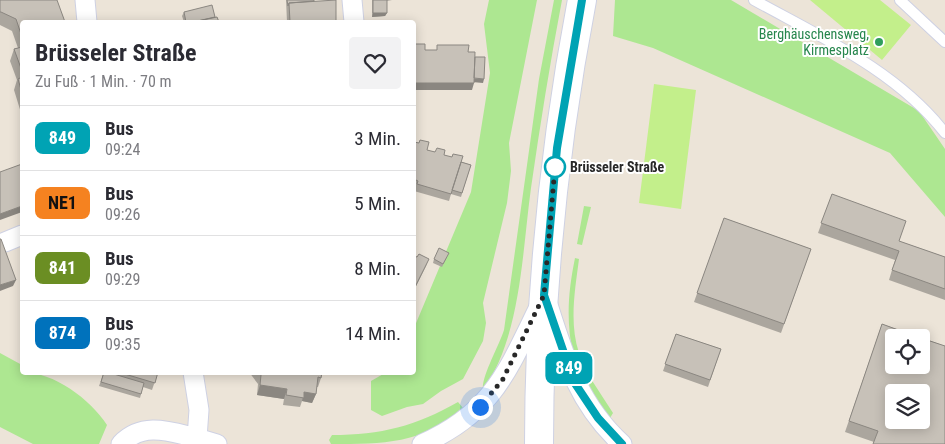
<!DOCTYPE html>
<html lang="de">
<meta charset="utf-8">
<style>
body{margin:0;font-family:"Roboto Condensed",sans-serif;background:#f2f2f3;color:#2b2b33;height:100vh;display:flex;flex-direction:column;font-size:19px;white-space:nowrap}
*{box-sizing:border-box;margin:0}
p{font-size:16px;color:#7c7c81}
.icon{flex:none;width:28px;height:28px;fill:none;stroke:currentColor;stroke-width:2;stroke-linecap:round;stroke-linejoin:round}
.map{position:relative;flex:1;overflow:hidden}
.side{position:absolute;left:20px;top:20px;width:396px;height:355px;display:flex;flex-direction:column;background:#fff;border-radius:5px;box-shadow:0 2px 12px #0003}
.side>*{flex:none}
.badge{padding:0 10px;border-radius:8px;font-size:18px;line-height:32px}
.buttons{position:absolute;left:885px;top:329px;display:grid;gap:10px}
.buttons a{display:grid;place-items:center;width:45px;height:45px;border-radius:5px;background:#fff;box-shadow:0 2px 12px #0003;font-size:25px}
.you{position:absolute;width:25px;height:25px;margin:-12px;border:4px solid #fff;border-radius:50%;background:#1a73e8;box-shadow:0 0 0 8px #1a73e833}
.map>.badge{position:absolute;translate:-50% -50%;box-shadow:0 0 0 2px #fff}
.round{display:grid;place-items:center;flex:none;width:52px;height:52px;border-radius:5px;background:#f2f2f3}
.summary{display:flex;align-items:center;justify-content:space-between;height:85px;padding:0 15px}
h1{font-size:24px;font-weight:700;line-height:38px}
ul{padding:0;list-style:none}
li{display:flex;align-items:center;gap:15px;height:65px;padding:0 15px;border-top:1px solid #e1e1e2}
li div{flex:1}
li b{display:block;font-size:19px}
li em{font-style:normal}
li .badge{min-width:55px;font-weight:700;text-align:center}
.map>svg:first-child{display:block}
.green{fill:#ade791}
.pitch{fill:#c3ef8b}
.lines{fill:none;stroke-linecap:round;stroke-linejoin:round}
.lane-casing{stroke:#ced1e3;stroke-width:12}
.street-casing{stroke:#ced1e3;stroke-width:21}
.secondary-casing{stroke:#ced1e3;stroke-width:30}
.lane{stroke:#fff;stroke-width:10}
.street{stroke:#fff;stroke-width:19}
.secondary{stroke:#fff;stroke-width:28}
.wall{fill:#aba69e}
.shaded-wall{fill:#8b8781}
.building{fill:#c7c1b8;stroke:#8b8781;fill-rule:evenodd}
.line-casing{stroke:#fff;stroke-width:11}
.line{stroke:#00a3b4;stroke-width:8}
.walk{stroke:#282828;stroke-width:5;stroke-dasharray:0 9}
.leisure-dot{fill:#2e9e5b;stroke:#fff;stroke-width:2}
.stop-dot{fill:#fff;stroke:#00a3b4;stroke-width:2.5}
.labels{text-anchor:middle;stroke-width:4;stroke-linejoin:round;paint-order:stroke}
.leisure-label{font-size:14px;fill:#27864d;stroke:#fff;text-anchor:end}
.stop-label{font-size:14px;font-weight:bold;fill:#282828;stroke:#fff;text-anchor:start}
</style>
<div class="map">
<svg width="945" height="444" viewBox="0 0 945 444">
<rect width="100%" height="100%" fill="#ece4d8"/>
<path class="green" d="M489 0H537L509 143 511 171 507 203 483 303 486 323 483 341 463 379 441 391 423 404 407 407 382 416 371 410V381L385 373 414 372V328L471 192 490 73 484 24Z
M554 0H562C550 63 540 125 531 188 522 253 521 337 483 390 481 377 499 346 504 330L539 79Z
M615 0H731L919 111 945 149V217L890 153 653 48 613 36Z
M584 206 591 207 582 245 577 244Z
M575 258 579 259C575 290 569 323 579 353L573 354C566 321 568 292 575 258Z
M0 353 22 365V372C54 372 90 399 107 425L99 444H33L0 427Z
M576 362H583L591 379 613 413 610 418 586 385Z
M458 402 464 409C421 444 384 444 331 444L329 440 332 435C381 435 416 426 458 402Z"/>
<path class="pitch" d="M810 0H880L911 25 882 60Z
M654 84 696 90 681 209 639 203Z"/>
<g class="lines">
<defs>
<path id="lane" d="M754 0C821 37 897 71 945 133
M900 0 945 42"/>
<path id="street" d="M85 0 87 22
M352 0 354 22
M5 242 22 235
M548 305C565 359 579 405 622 444
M193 372 199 410 197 438 217 444
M121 444C143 421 171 432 197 438
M422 444C493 413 508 370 540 305"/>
<path id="secondary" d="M539 444C539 295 554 146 582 0"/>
</defs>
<use href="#lane" class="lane-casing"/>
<use href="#street" class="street-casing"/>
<use href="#secondary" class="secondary-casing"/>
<use href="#lane" class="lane"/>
<use href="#street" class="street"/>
<use href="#secondary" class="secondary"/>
</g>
<path class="wall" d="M0 0 22 22V116L14 90 17 80 10 61 14 49 18 48 12 31 0 25Z
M286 0H314V1L336 22H287Z
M372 0H392L387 1V13L385 16 372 17Z
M184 12 215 17 219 22H184L182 16Z
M414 142 427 150 471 165 461 197 451 194 449 201 414 191 415 187H414Z
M832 194 899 241 945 257V300L889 280 895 260 818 233Z
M724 218 811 249 781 333 694 302Z
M447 257 442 267 433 263 434 259Z
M882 324 945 346 874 442 845 432Z
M676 334 721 349 708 387 663 371Z
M104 372 116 375 117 372H158L152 390 143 387 140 398 99 386Z
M249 372H322L321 378 318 387H317L316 394 312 403 302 401 300 407 283 405 284 399 257 395 258 384Z"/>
<path class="shaded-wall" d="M373 13H387L385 16 372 17Z
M473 78 484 79 483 83 472 82Z
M414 83H474L472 90H414Z
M22 206V212L0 220V214Z
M429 259 426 266 414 290V289Z
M16 280 13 286 0 291V285Z
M260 385 287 389 284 399 257 395Z
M304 392 316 394 312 403 302 401Z"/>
<path class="building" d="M0 0H57L65 22H22V37L16 19 1 12H0Z
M287 0H314V1L289 3 288 6Z
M336 0V22H290L289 3Z
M373 0H387V13H373Z
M212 5 215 17 193 22H186L184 12Z
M217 17 219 22H193Z
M414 44H425V50H437V45H469L468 52H475L474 83H414Z
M22 47V71L14 49Z
M475 57H485L484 79 474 78Z
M22 77V93L18 79Z
M420 140 429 142 427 150 435 152 437 148 445 150 444 155 452 157 453 154 463 156 451 194 417 184 418 181 414 179V142L419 143Z
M461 162 471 165 462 193 452 190Z
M22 164V206L0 214V172Z
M832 194 906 221 899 241 945 257V289L892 270 899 251 821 223Z
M724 218 811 249 784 324 697 293Z
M0 239H1L16 280 0 285Z
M439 248 449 253 443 264 434 259Z
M419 254 429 259 414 289V256L417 257Z
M882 324 920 338H894V365H921V338L945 346V444H873L878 431 849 421ZM894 392H921V420H894Z
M676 334 721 349 710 380 665 364Z
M104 372H107L144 383 141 394 101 382Z
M118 372H158L155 383Z
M260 372H322L321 378 318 377 316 394 304 392V398L286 395 287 389 260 385 261 375Z"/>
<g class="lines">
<defs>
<path id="line" d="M582 0 557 148 544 295 574 382 598 418 622 444"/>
</defs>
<use href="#line" class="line-casing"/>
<use href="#line" class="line"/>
<path class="walk" d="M480 407 503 379 544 295 555 167"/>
</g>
<circle class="leisure-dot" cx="879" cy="42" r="5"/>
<circle class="stop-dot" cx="555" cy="167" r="10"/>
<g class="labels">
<g class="leisure-label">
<text x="869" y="39">Berghäuschensweg,<tspan x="869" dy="16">Kirmesplatz</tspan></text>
</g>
<g class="stop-label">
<text x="570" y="172">Brüsseler Straße</text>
</g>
</g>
</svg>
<div class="buttons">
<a><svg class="icon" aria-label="locate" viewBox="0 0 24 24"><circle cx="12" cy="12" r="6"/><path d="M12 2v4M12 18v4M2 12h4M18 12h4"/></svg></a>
<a><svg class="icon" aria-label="layers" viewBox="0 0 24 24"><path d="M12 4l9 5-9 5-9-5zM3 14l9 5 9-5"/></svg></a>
</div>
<div class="you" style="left:480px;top:407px"></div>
<b class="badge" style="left:569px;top:368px;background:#00a3b4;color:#fff">849</b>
<section class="side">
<div class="summary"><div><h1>Brüsseler Straße</h1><p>Zu Fuß · 1 Min. · 70 m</p></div><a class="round"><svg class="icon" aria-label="heart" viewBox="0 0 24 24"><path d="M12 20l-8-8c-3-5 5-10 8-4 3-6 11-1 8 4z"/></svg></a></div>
<ul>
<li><span class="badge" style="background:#00a3b4;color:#fff">849</span><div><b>Bus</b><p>09:24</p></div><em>3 Min.</em></li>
<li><span class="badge" style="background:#f58220;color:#111">NE1</span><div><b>Bus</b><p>09:26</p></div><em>5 Min.</em></li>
<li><span class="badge" style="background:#6b8e23;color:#fff">841</span><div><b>Bus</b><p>09:29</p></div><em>8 Min.</em></li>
<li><span class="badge" style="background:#0072bc;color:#fff">874</span><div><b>Bus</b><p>09:35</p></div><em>14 Min.</em></li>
</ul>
</section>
</div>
